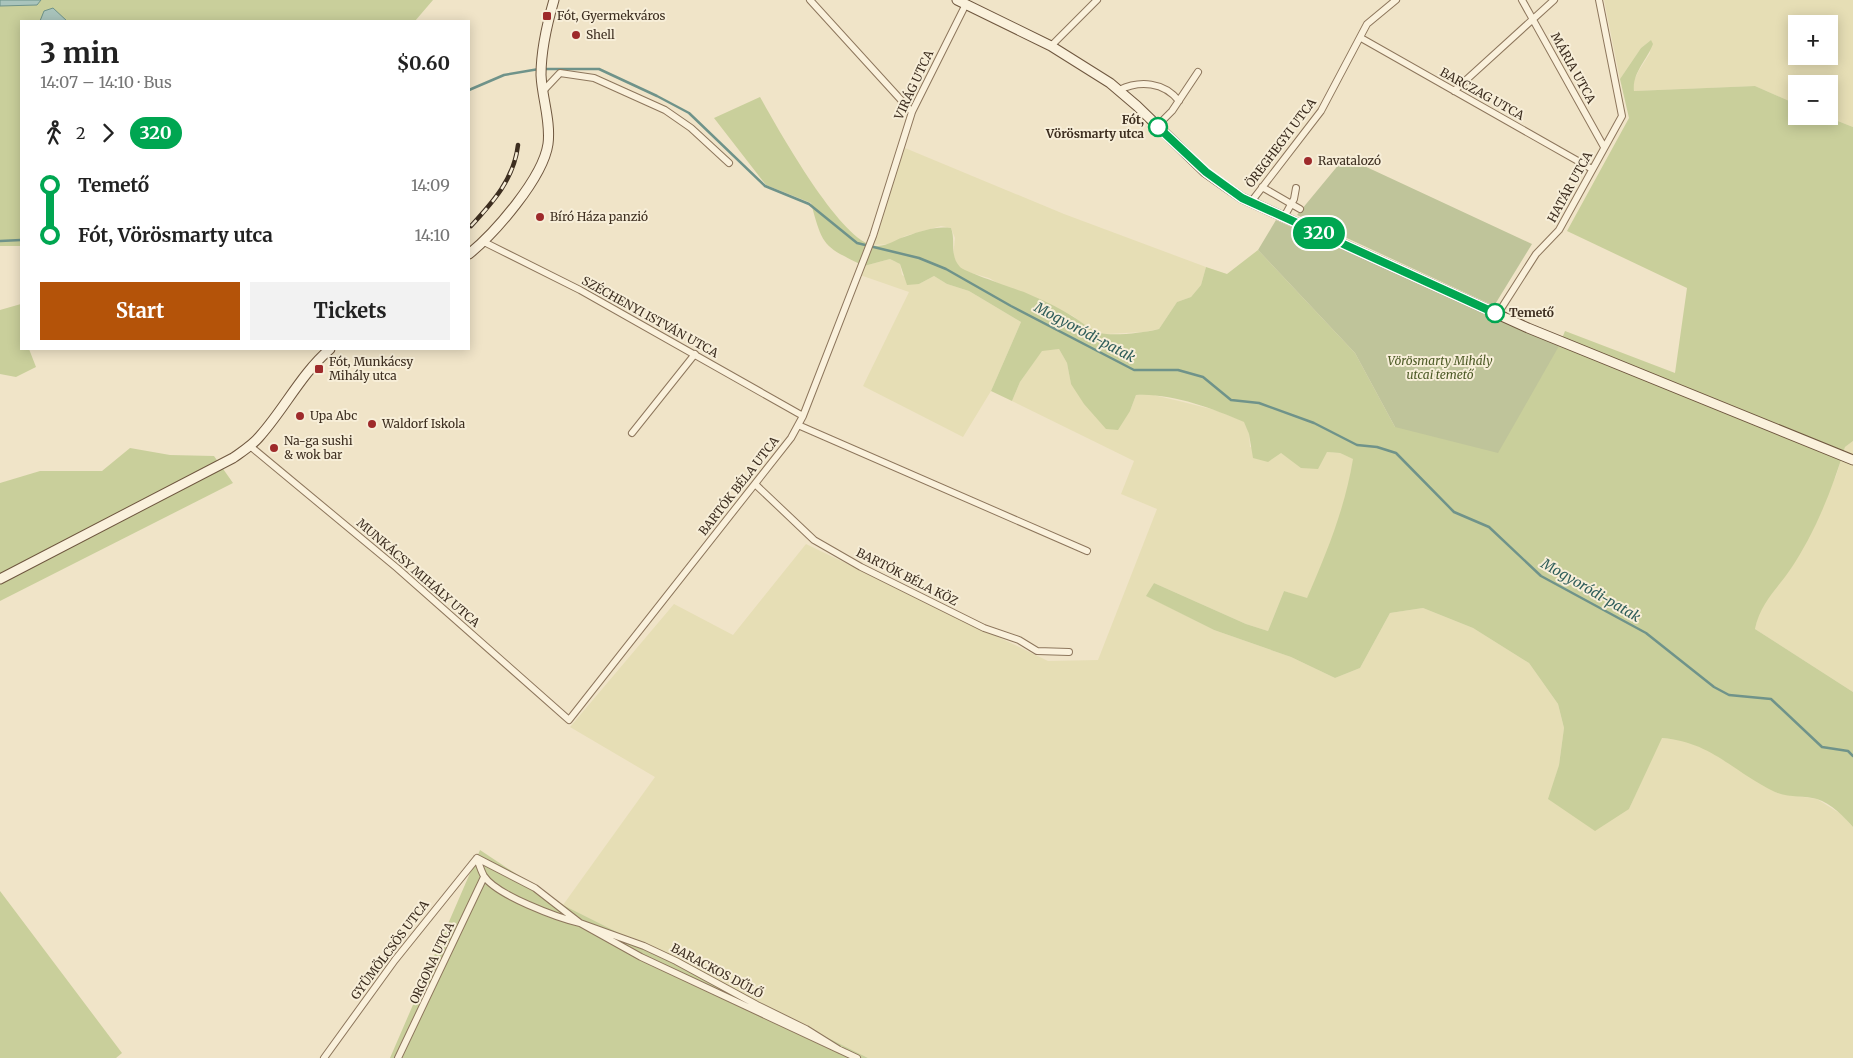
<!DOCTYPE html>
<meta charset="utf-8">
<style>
body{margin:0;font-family:Merriweather,serif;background:#f2f2f2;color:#222;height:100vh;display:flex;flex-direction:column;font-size:19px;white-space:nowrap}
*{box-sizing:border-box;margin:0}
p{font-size:16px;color:#767676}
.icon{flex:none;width:28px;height:28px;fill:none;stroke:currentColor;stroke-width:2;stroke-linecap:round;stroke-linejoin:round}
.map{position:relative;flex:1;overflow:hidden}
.sheet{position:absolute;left:20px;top:20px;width:450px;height:330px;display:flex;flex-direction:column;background:#fff;border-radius:0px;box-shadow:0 2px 12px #0003}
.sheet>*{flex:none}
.badge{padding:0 10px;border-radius:16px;font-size:18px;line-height:32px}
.buttons{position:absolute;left:1788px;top:15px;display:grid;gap:10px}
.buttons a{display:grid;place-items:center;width:50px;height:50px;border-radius:0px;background:#fff;box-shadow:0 2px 12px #0003;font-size:25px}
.map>.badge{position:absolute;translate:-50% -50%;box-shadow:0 0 0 2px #fff}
.legs{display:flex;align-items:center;gap:8px;height:55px;padding:0 20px;font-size:16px}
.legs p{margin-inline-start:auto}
.headline{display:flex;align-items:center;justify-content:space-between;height:85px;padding:0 20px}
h1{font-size:28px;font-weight:700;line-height:38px}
.button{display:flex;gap:10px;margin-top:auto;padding:10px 20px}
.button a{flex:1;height:58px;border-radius:0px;background:#b45309;color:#fff;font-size:20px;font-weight:700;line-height:58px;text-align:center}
.button a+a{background:#f2f2f2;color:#222}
ul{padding:0 20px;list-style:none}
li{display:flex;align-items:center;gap:18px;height:50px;font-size:19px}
li i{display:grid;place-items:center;width:8px;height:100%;margin:0 6px;background:currentColor}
li i::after{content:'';width:12px;height:12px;margin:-6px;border:4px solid;border-radius:50%;background:#fff}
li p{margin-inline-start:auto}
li:first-child i{background:linear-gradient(#0000 50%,currentColor 0)}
li:last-child i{background:linear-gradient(currentColor 50%,#0000 0)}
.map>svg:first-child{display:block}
.farmland{fill:#e6deb5;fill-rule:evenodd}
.green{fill:#c9cf9b}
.cemetery{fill:#bfc49a}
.water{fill:#a9c4bc;stroke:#6f938a}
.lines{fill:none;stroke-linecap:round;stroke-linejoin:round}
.stream{stroke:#6f938a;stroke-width:2.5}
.minor-casing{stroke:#8d765c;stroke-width:8}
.secondary-casing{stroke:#6f573f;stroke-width:11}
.minor{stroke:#faf1dc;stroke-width:6}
.secondary{stroke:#faf1dc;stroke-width:9}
.rail-casing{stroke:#3d2e20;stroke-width:4.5}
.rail{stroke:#f7eed8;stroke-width:2.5;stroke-dasharray:8;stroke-linecap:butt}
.line-1-casing{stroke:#fff;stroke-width:11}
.line-1{stroke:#00a651;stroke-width:8}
.poi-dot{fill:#9e2a2b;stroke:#f7eed8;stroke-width:2}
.stop-1-dot{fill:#fff;stroke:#00a651;stroke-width:2.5}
.labels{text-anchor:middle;stroke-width:4;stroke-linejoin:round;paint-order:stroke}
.poi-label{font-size:12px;fill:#3d2e20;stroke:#f7eed8;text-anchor:start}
.street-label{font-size:12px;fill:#3d2e20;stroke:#f7eed8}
.stop-label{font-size:12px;font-weight:bold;fill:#3d2e20;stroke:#f7eed8;text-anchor:end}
.park-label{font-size:12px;font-style:italic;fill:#4d5a26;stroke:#f7eed8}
.water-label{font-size:14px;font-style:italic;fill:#2f5d5a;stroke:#f7eed8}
</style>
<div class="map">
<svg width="1853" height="1058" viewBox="0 0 1853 1058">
<rect width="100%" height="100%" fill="#f0e4c8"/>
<path class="farmland" d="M1604 0H1853V127L1825 116H1829V84H1796V104L1755 86 1634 91 1633 83 1638 72 1650 53 1651 40 1641 48 1620 79ZM1796 24H1829V56H1796Z
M905 148 1064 214 1206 267 1201 285 1191 297 1177 302 1159 329 1144 332 1105 334 1088 328 1073 316 1034 297 1001 285 989 278 961 270 953 258 955 238 951 228 941 226 905 236 891 244 871 245Z
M890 259 900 264 902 275 919 284 934 276 947 284 969 291 1021 322 991 391 963 437 863 386 909 292 860 275 864 266Z
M1059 349 1067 363 1071 384 1130 411 1136 395 1149 394 1175 400 1215 410 1245 422 1249 434 1250 447 1281 453 1290 459 1327 452 1340 453 1354 459 1349 487 1334 536 1307 599 1284 591 1268 631 1246 624 1154 583 1147 596 1214 630 1291 657 1335 678 1360 668 1390 613 1423 608 1473 628 1529 663 1558 704 1564 728 1559 765 1549 799 1629 809 1661 738 1683 740 1711 751 1777 793 1817 799 1841 814 1853 827V1058H868L563 905 655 777 570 727 674 604 733 635 806 544 1048 661 1098 660 1157 509 1121 494 1134 461 1012 401 1020 382 1042 350Z
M1853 441V692L1755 629 1758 614 1772 591 1790 570 1836 476 1845 447Z"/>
<path class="green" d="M0 0H433L415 21H21V246H0Z
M1651 40 1653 44C1647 60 1632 73 1634 91L1755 86 1796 104V116H1825L1853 127V441L1845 447C1832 490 1815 533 1790 570 1776 590 1760 604 1755 629L1853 692V827C1844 817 1831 803 1817 799 1804 795 1788 798 1775 792 1733 772 1712 742 1662 738L1629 809 1595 831 1548 799 1559 765 1564 728 1558 704 1529 663 1473 628 1423 608 1390 613 1360 668 1335 678 1291 657 1214 630 1146 596 1154 583 1246 624 1268 631 1284 591 1307 598C1327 552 1345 508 1353 459L1340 453 1327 452 1318 469 1301 468 1281 453 1268 462 1253 458 1249 434 1244 422C1211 408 1172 393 1136 395L1130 411 1118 430 1106 429 1084 404 1071 384 1067 363 1059 349 1042 351 1020 382 1012 401 991 391 1021 322 969 291 947 284 934 276 919 284 907 285 900 264 890 259 864 266C823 246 823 247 811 203L766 185 714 118 760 97C778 129 837 235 871 245 885 249 895 239 907 236 921 231 936 226 951 228 956 241 949 255 960 267 963 271 1015 289 1024 292 1040 299 1058 307 1072 316 1084 323 1091 332 1106 334 1123 335 1143 333 1159 329L1177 302 1191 297 1201 285 1206 267 1227 274 1258 250 1355 353 1395 427 1559 346 1565 331 1675 373 1687 288 1567 231 1629 118 1620 79 1641 48Z
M21 304V349H29L36 367 16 377 0 374V310Z
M130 448 170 455 214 456 233 483 0 601V483L40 471H102Z
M480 850 563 905 868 1058H390Z
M0 891 122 1053 116 1058H0Z"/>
<path class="cemetery" d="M1345 157 1532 244 1494 306 1297 215Z
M1276 220 1559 346 1498 453 1395 427 1355 353 1258 250Z"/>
<path class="water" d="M0 0H41L37 5 0 6Z
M53 8 67 21H40L44 11Z"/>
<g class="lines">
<path class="stream" d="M544 69H599L657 96 689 113 765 186 809 204 857 243 919 258 946 269 1011 306 1134 370H1178L1203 377 1231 400 1259 403 1314 423 1357 445 1377 447 1396 453 1454 512 1489 527 1541 576 1646 633 1714 687 1729 695 1771 699 1822 747 1848 751 1853 756
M469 90 504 75 539 69
M0 241 21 240"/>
<defs>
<path id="minor" d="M810 0 912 112
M1522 0 1604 147
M1361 38 1592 169
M1051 46 1097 0
M1119 90C1140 80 1164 82 1179 101
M543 91 560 73 594 78 665 110 691 128 729 163
M1454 91 1554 0
M1157 126 1172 111 1198 72
M1262 187 1300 209
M1251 202 1321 111 1367 24 1396 0
M1284 217 1294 199 1296 188
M484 242 580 290 803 416
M1497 315 1536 254 1559 230 1622 116 1599 0
M798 425 1087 551
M632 433 695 354
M250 446 397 568 569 720 791 438 803 416 873 236 912 112 966 4
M755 484 814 540 861 567 984 628 1019 640 1037 651 1069 652
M477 858 535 888 580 923C558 918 496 895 484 876 481 871 479 864 477 858Z
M838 1049 806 1029 757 1005 676 961 644 946 580 923 641 957 857 1058
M324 1058 395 960 477 858
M398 1058 484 877"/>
<path id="secondary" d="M957 0 1051 46 1110 83 1137 106 1205 172 1242 198 1528 328 1853 460
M469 254C495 233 543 178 548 144 551 121 542 98 541 75 541 50 547 24 554 0
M0 579 233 458C243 451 253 445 260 436 285 408 301 374 330 349"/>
</defs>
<use href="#minor" class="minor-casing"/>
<use href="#secondary" class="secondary-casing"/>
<use href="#minor" class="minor"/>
<use href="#secondary" class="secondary"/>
<defs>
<path id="rail" d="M471 226C493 202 514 179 518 145"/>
</defs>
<use href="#rail" class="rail-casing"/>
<use href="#rail" class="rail"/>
</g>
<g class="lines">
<defs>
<path id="line-1" d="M1158 127 1206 172 1242 198 1495 313"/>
</defs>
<use href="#line-1" class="line-1-casing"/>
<use href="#line-1" class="line-1"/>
</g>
<g class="poi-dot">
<rect x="542" y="11" width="10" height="10" rx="2.5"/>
<circle cx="576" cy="35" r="5"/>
<circle cx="1308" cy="161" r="5"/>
<circle cx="540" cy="217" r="5"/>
<rect x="314" y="364" width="10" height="10" rx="2.5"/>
<circle cx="300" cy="416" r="5"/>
<circle cx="372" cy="424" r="5"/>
<circle cx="274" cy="448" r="5"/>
</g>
<g class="stop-1-dot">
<circle cx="1158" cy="127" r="9"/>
<circle cx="1495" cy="313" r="9"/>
</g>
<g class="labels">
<g class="poi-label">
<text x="557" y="20">Fót, Gyermekváros</text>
<text x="586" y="39">Shell</text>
<text x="1318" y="165">Ravatalozó</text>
<text x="550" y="221">Bíró Háza panzió</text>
<text x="329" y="366">Fót, Munkácsy<tspan x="329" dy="14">Mihály utca</tspan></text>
<text x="310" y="420">Upa Abc</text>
<text x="382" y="428">Waldorf Iskola</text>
<text x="284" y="445">Na-ga sushi<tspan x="284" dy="14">&amp; wok bar</tspan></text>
</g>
<g class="street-label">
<text transform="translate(1573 68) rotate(61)" y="4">MÁRIA UTCA</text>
<text transform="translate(914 85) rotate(-65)" y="4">VIRÁG UTCA</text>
<text transform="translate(1482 94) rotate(29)" y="4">BARCZAG UTCA</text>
<text transform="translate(1281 143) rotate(-53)" y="4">ÖREGHEGYI UTCA</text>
<text transform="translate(1570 187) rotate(-61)" y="4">HATÁR UTCA</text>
<text transform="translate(650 317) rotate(29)" y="4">SZÉCHENYI ISTVÁN UTCA</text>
<text transform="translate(739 486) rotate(-52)" y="4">BARTÓK BÉLA UTCA</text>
<text transform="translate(418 573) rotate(41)" y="4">MUNKÁCSY MIHÁLY UTCA</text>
<text transform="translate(907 577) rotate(27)" y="4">BARTÓK BÉLA KÖZ</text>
<text transform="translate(390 950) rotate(-53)" y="4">GYÜMÖLCSÖS UTCA</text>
<text transform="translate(432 963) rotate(-65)" y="4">ORGONA UTCA</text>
<text transform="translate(717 971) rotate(28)" y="4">BARACKOS DŰLŐ</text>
</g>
<g class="stop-label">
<text x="1144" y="124">Fót,<tspan x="1144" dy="14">Vörösmarty utca</tspan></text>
<text x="1509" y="317" text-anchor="start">Temető</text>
</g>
<g class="park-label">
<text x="1440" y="365">Vörösmarty Mihály<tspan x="1440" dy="14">utcai temető</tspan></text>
</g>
<g class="water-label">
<text transform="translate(1085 332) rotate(28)" y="5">Mogyoródi-patak</text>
<text transform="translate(1591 590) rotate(30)" y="5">Mogyoródi-patak</text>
</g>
</g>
</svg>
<div class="buttons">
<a>+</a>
<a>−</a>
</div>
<b class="badge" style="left:1319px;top:233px;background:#00a651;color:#fff">320</b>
<section class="sheet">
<div class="headline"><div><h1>3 min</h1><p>14:07 – 14:10 · Bus</p></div><b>$0.60</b></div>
<div class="legs"><svg class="icon" aria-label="walk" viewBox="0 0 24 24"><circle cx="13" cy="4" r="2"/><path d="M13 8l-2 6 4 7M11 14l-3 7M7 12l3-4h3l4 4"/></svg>2<svg class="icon" aria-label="forward" viewBox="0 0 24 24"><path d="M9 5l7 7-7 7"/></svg><b class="badge" style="background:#00a651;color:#fff">320</b></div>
<ul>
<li><i style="color:#00a651"></i><b>Temető</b><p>14:09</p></li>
<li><i style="color:#00a651"></i><b>Fót, Vörösmarty utca</b><p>14:10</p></li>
</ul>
<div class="button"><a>Start</a><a>Tickets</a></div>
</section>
</div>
